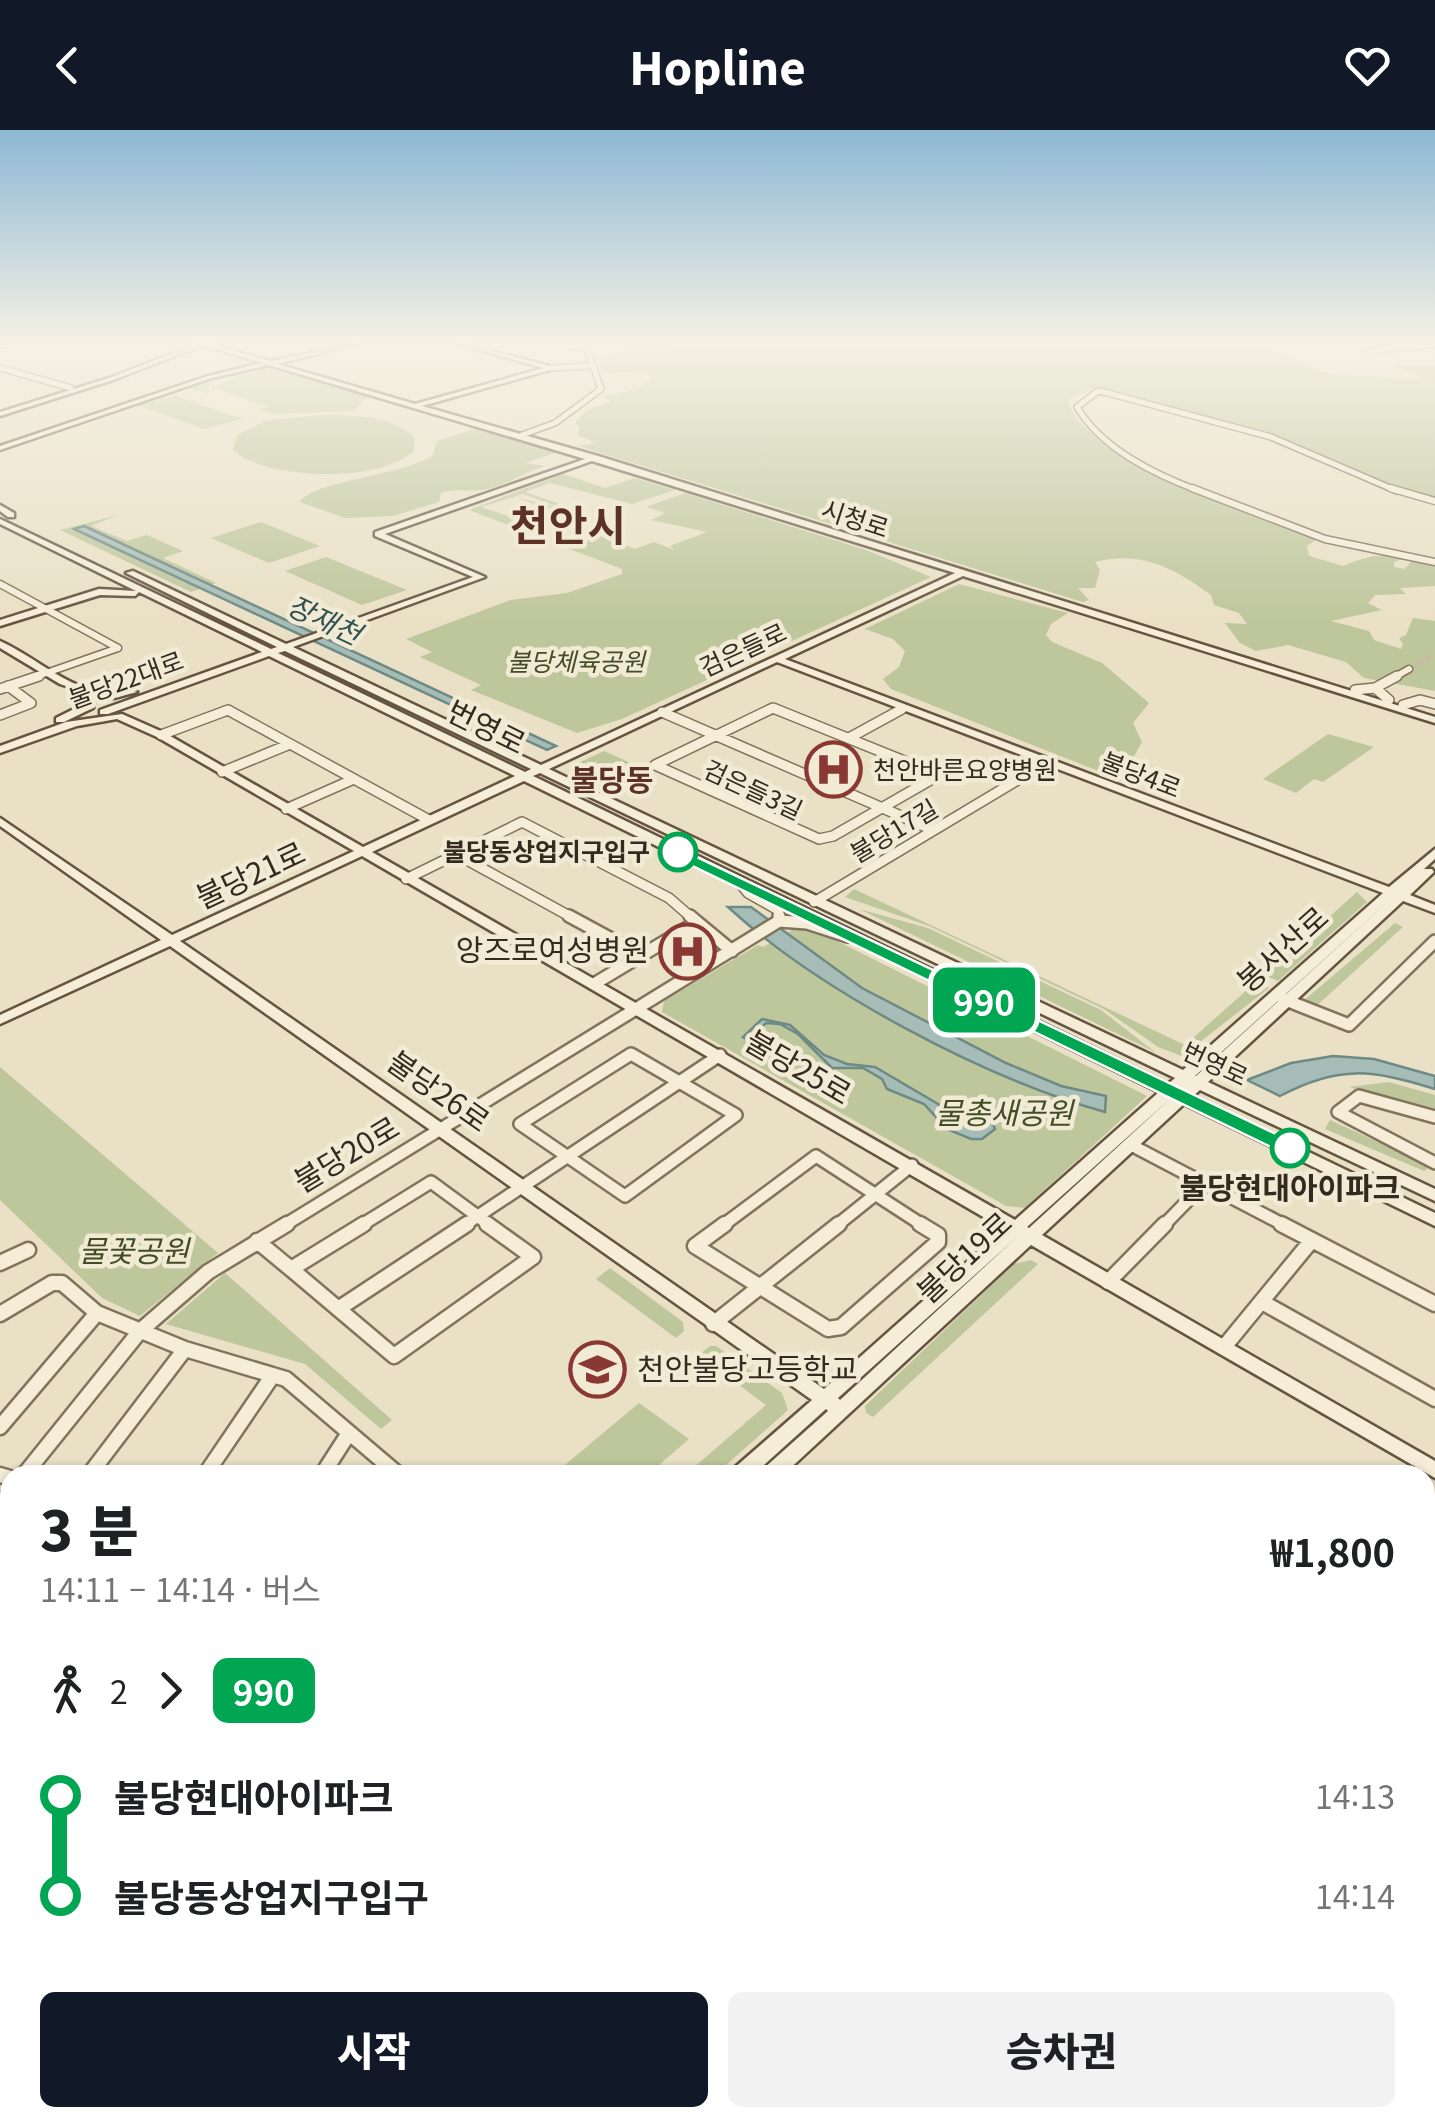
<!DOCTYPE html>
<html lang="ko">
<meta charset="utf-8">
<style>
body{margin:0;font-family:Georgia,"Noto Sans KR",serif;background:#f2f2f2;color:#202124;height:100vh;display:flex;flex-direction:column;font-size:38px;white-space:nowrap}
*{box-sizing:border-box;margin:0}
p{font-size:32px;color:#757577}
.icon{flex:none;width:55px;height:55px;fill:none;stroke:currentColor;stroke-width:2;stroke-linecap:round;stroke-linejoin:round}
.map{position:relative;flex:1;overflow:hidden}
.details{position:absolute;left:0px;top:1335px;width:1435px;height:662px;display:flex;flex-direction:column;background:#fff;border-radius:30px 30px 0 0;box-shadow:0 2px 8px #0004}
.details>*{flex:none}
.badge{padding:0 20px;border-radius:15px;font-size:35px;line-height:65px}
.map>.badge{position:absolute;translate:-50% -50%;box-shadow:0 0 0 5px #fff}
.legs{display:flex;align-items:center;gap:15px;height:110px;padding:0 40px;font-size:32px}
.legs p{margin-inline-start:auto}
.head{display:flex;align-items:center;justify-content:space-between;height:170px;padding:0 40px}
h1{font-size:55px;font-weight:800;line-height:75px}
.action{display:flex;gap:20px;margin-top:auto;padding:20px 40px}
.action a{flex:1;height:115px;border-radius:15px;background:#111827;color:#fff;font-size:40px;font-weight:800;line-height:115px;text-align:center}
.action a+a{background:#f2f2f2;color:#202124}
ul{padding:0 40px;list-style:none}
li{display:flex;align-items:center;gap:35px;height:100px;font-size:38px}
li i{display:grid;place-items:center;width:15px;height:100%;margin:0 12px;background:currentColor}
li i::after{content:'';width:25px;height:25px;margin:-12px;border:8px solid;border-radius:50%;background:#fff}
li p{margin-inline-start:auto}
li:first-child i{background:linear-gradient(#0000 50%,currentColor 0)}
li:last-child i{background:linear-gradient(currentColor 50%,#0000 0)}
header{display:flex;justify-content:space-between;align-items:center;height:130px;padding:0 40px;background:#111827;color:#fff;font-size:45px;font-weight:800}
.map>svg:first-child{display:block}
.green{fill:#bec69b}
.water{fill:#a6bdb7;stroke:#6e8a84;stroke-width:2.5}
.lines{fill:none;stroke-linecap:round;stroke-linejoin:round}
.street-tunnel{stroke:#c5bca4;stroke-width:6;stroke-dasharray:6 4;stroke-linecap:butt}
.street-far5-casing{stroke:#82735d;stroke-width:8}
.street-far4-casing{stroke:#82735d;stroke-width:9}
.street-far3-casing{stroke:#82735d;stroke-width:12}
.street-far2-casing{stroke:#82735d;stroke-width:16}
.street-far1-casing{stroke:#82735d;stroke-width:19}
.street-casing{stroke:#82735d;stroke-width:22}
.secondary-casing{stroke:#645440;stroke-width:5}
.street-far5{stroke:#f5edd8;stroke-width:5}
.street-far4{stroke:#f5edd8;stroke-width:6}
.street-far3{stroke:#f5edd8;stroke-width:9}
.street-far2{stroke:#f5edd8;stroke-width:11}
.street-far1{stroke:#f5edd8;stroke-width:14}
.street{stroke:#f5edd8;stroke-width:18}
.secondary{fill:#f5edd8;fill-rule:evenodd}
.rail{stroke:#342a20;stroke-width:6;stroke-dasharray:28 28;stroke-linecap:butt}
.line-1{fill:#00a651;stroke:#fff;stroke-width:2.5}
.stop-1-dot{fill:#fff;stroke:#00a651;stroke-width:5}
.labels{text-anchor:middle;stroke-width:9;stroke-linejoin:round;paint-order:stroke}
.far-street-label{font-size:25px;fill:#342a20;stroke:#f1ead4}
.far-park-label{font-size:25px;font-style:italic;fill:#424e28;stroke:#f1ead4}
.far-poi-label{font-size:25px;fill:#342a20;stroke:#f1ead4;text-anchor:start}
.far-stop-label{font-size:25px;font-weight:bold;fill:#342a20;stroke:#f1ead4;text-anchor:end}
.far-water-label{font-size:28px;font-style:italic;fill:#305251;stroke:#f1ead4}
.street-label{font-size:30px;fill:#342a20;stroke:#f1ead4}
.far-quarter-label{font-size:30px;font-weight:bold;fill:#5b3224;stroke:#f1ead4}
.poi-label{font-size:30px;fill:#342a20;stroke:#f1ead4;text-anchor:end}
.park-label{font-size:30px;font-style:italic;fill:#424e28;stroke:#f1ead4}
.stop-label{font-size:30px;font-weight:bold;fill:#342a20;stroke:#f1ead4}
.far-town-label{font-size:42px;font-weight:bold;fill:#5b3224;stroke:#f1ead4}
</style>
<header><svg class="icon" aria-label="back" viewBox="0 0 24 24"><path d="M15 5l-7 7 7 7"/></svg>Hopline<svg class="icon" aria-label="heart" viewBox="0 0 24 24"><path d="M12 20l-8-8c-3-5 5-10 8-4 3-6 11-1 8 4z"/></svg></header>
<div class="map">
<svg width="1435" height="1996" viewBox="0 0 1435 1996">
<rect width="100%" height="100%" fill="#e9e0c5"/>
<path class="green" d="M686 214H1299L1266 218 1325 243 1428 251 1394 235H1435V368L1356 342 1268 303 1106 261 1093 259 1068 270C1076 324 1265 392 1317 409L1307 416 1309 426 1343 436C1363 428 1380 421 1403 429L1394 432V437L1405 439 1411 431 1435 436V456L1400 458 1406 464 1375 465 1368 473 1382 480 1331 491 1369 501 1374 510 1401 519 1403 514 1399 508 1406 505 1413 488 1435 491V561L1364 548 1346 532 1288 515 1256 521 1240 513 1225 493 1247 494 1239 483 1214 475 1211 465C1174 438 1141 420 1095 432L1100 440 1095 458H1078L1089 470 1083 472 578 316 595 313 577 305 580 297 575 293 586 281 610 271 604 266 635 260 653 249 643 242 603 243 598 231 625 221 670 220Z
M273 237 368 266 352 281 273 284 259 280 270 277 212 258 238 245 209 253 208 263 185 258Z
M176 266 242 289 203 299 137 275Z
M326 285C354 285 395 286 415 308L414 321C380 353 267 351 233 320L237 305 268 290Z
M475 299 557 322 526 333 546 336C525 341 503 358 482 360 468 362 456 358 441 363L439 372 393 386 345 388 300 372C314 350 404 346 433 325L437 311Z
M563 344 605 358 635 348 675 360 632 374 550 353 525 362 562 375 557 382 518 368 559 377 523 364 481 377 526 392 511 396 469 380Z
M685 363 866 420 931 447 622 589 577 603 471 560 481 555 420 527 432 522 406 509 511 470 567 463 622 444V439L567 418 600 406 635 419 654 412 675 420 670 416 707 402 651 390 665 383 646 377Z
M118 385 91 396 127 411 147 405 183 421 163 428 216 453 191 462 60 400Z
M261 392 320 416 269 433 211 408Z
M326 427 407 460 362 475 285 441Z
M959 454 1068 483 1051 494 1046 505 1052 512 1102 533 1149 573 1133 593 1142 612 1130 633 1111 646 891 559 883 549 899 537 905 521 893 509 865 499Z
M1328 604 1374 617 1323 652 1314 649 1296 663 1263 649Z
M604 621 653 643 619 660 576 639 578 633Z
M854 759 1185 915 1256 852 1269 858 1182 926 1158 917 1104 879 929 796 845 767Z
M1357 762 1367 772 1278 851 1264 845Z
M859 779 928 798 1101 880 1155 922Z
M1395 793 1403 797 1313 879 1301 873Z
M799 796 813 799 1147 966 1025 1078 1006 1076 662 882 664 871 758 815 763 817Z
M0 937 218 1123 140 1186 102 1168 0 1070Z
M1389 952 1435 965V983L1349 957Z
M1330 990 1430 1036V1037L1424 1041 1325 999Z
M1031 1130 1038 1134 873 1287 866 1283 865 1276 1014 1134Z
M610 1138 683 1192 684 1201 676 1208 596 1149Z
M225 1143 392 1290 381 1299 305 1234 166 1194Z
M710 1216H716L782 1263 788 1280 715 1345H685L766 1275 699 1225Z
M639 1273 689 1309 660 1334 674 1345H553Z
M1273 1988H1411V1996H1299Z"/>
<path class="water" d="M84 396 556 616 547 620 74 399Z
M728 777H751L862 858 1006 933 1061 956 1106 966 1105 982C986 949 819 861 728 777Z
M762 889 790 895 824 925 847 934 875 937 950 981 992 991 995 999 982 1009H971L947 999 924 974 887 959 882 949 863 938H832L798 904 780 894 766 893 749 911 743 907Z
M1333 926 1374 929 1435 946V959C1372 940 1340 934 1280 966L1247 950 1291 933Z"/>
<g class="lines">
<path class="street-tunnel" d="M1409 539 1435 524"/>
<defs>
<path id="street-far5" d="M0 215 9 214
M1367 221 1435 214
M0 238 71 258
M551 238 590 236
M522 305 555 293 601 259 587 219 565 214
M1199 361C1154 344 1102 319 1077 277L1098 261 1108 263 1271 307 1397 361"/>
<path id="street-far4" d="M1192 358 1325 409 1435 432
M1390 358 1435 371
M0 454 118 518
M32 548 118 518
M1393 548 1409 539"/>
<path id="street-far3" d="M1375 558 1389 570
M0 559 39 546
M1355 560 1375 558 1397 546
M1403 575 1420 570 1435 574
M773 578 939 645 833 706 819 709 655 635Z
M662 582 933 700
M0 585 31 573 8 556
M161 605 228 580 429 690
M849 608 902 579
M222 642 290 614
M286 679 354 649
M456 724 573 788
M406 749 522 692 669 768 692 788
M740 753 748 763 778 780 779 788
M814 772 1046 633"/>
<path id="street-far2" d="M569 786 641 825
M779 786V791
M697 792 732 821
M594 854 697 792 690 786
M1283 869 1349 895 1435 811
M631 924 736 985 625 1066 520 994Z
M1435 987 1359 966 1338 982 1435 1033
M1131 1015 1286 1096
M283 1096 779 791 807 793 847 806
M360 1096 431 1052 491 1096
M463 1096 720 925
M722 1096 816 1026 924 1096
M836 1096 912 1035
M1163 1096 1204 1054"/>
<path id="street-far1" d="M725 1094 695 1116 828 1199 841 1197 938 1112V1105L920 1094
M1281 1094 1435 1174
M257 1111 291 1139
M0 1133 28 1120
M291 1139 394 1226 533 1127 487 1094
M291 1139 364 1094
M1108 1152 1165 1094
M1262 1172 1435 1269
M338 1179 467 1094
M0 1184 52 1153H62L97 1183
M713 1194 839 1094
M1224 1217 1312 1110
M0 1297 97 1183 185 1219 286 1249 399 1345
M0 1345 10 1348
M24 1345 140 1201 208 1142 287 1094
M89 1345 185 1219
M205 1345 273 1245
M322 1345 349 1303
M0 1376 10 1363"/>
<path id="street" d="M0 1504 10 1508
M0 1807 10 1810
M489 1988 510 1996"/>
<path id="secondary" d="M197 214H209L270 231 357 214 277 234 415 274 544 238 458 214H466L553 237V239L422 276 598 326 1435 587V593L963 446 785 529 1389 757 1435 719V729L1424 739H1432L1434 742 1410 765 1435 775V783L1403 771 1208 952 1435 1059V1071L1200 960 1193 966 1435 1083V1096L1184 974 1042 1105 1435 1331V1348L1031 1115 783 1345H761L763 1339 828 1281 826 1279 753 1345H731L733 1339 812 1270 170 816 0 894V885L161 810 0 696V688L172 805 354 721 157 607 117 589 77 596 0 623V616L66 592 122 584 165 603 363 717 515 646 269 526 108 584H100V580L262 522 139 462 135 466 100 465 0 496V490L99 459 136 461 0 394V389L271 519 277 517 126 443 133 441 286 514 473 447 375 406V402L585 329 269 235 212 248 0 320V316L208 246 262 233 203 215 116 249 0 286V282L112 247ZM592 331 955 443 541 635 293 517 485 447 385 404ZM285 521 531 639 525 642 278 523ZM777 532 1383 763 1183 940 549 639ZM540 643 1175 948 1168 954 533 646ZM524 651 1159 962 1015 1090 372 722ZM362 726 1004 1099 824 1259 180 811ZM1393 767 1196 946H1195ZM1171 968 1029 1098 1027 1097ZM1017 1107 840 1270 838 1268Z
M0 375 14 383V387H8L0 381Z
M0 511C29 524 53 546 83 557 102 563 124 557 137 562L114 568 95 566 93 578 64 592H56V588L84 574 86 563 60 554 0 518Z
M0 1411 10 1414V1432L0 1429Z
M0 1433 10 1436V1454L0 1451Z"/>
</defs>
<use href="#street-far5" class="street-far5-casing"/>
<use href="#street-far4" class="street-far4-casing"/>
<use href="#street-far3" class="street-far3-casing"/>
<use href="#street-far2" class="street-far2-casing"/>
<use href="#street-far1" class="street-far1-casing"/>
<use href="#street" class="street-casing"/>
<use href="#secondary" class="secondary-casing"/>
<use href="#street-far5" class="street-far5"/>
<use href="#street-far4" class="street-far4"/>
<use href="#street-far3" class="street-far3"/>
<use href="#street-far2" class="street-far2"/>
<use href="#street-far1" class="street-far1"/>
<use href="#street" class="street"/>
<use href="#secondary" class="secondary"/>
<path class="rail" d="M0 1580 10 1584
M1143 1988 1168 1996
M1194 1988 1219 1996"/>
</g>
<linearGradient id="sky" x2="0" y2="1"><stop stop-color="#8db8d4"/><stop offset="0.43" stop-color="#f5f1e5"/><stop offset="1" stop-color="#f5f1e5" stop-opacity="0"/></linearGradient>
<rect width="1435" height="493" fill="url(#sky)"/>
<path class="line-1" d="M678 718 1297 1014 1300 1018 1290 1025 1283 1023 672 726 670 722Z"/>
<defs>
<symbol id="hospital-ring" viewBox="-11 -11 22 22"><circle r="9.5" fill="#f1ead4" stroke="#8a3834" stroke-width="1.5"/><path d="M-5-5h3v3.5h4V-5h3V5h-3V1.5h-4V5h-3Z" fill="#8a3834"/></symbol>
<symbol id="school-ring" viewBox="-11 -11 22 22"><circle r="9.5" fill="#f1ead4" stroke="#8a3834" stroke-width="1.5"/><path d="M0-5L7-2L0 1L-7-2ZM-4 1L0 2.5L4 1V4Q0 6-4 4Z" fill="#8a3834"/></symbol>
</defs>
<g fill-rule="evenodd">
<use href="#hospital-ring" x="802" y="608" width="63" height="63"/>
<use href="#hospital-ring" x="656" y="790" width="63" height="63"/>
<use href="#school-ring" x="566" y="1208" width="63" height="63"/>
</g>
<g class="stop-1-dot">
<circle cx="678" cy="722" r="18"/>
<circle cx="1290" cy="1018" r="18"/>
</g>
<g class="labels">
<g class="far-street-label">
<text transform="translate(855 389) rotate(18)" y="9">시청로</text>
<text transform="translate(743 520) rotate(-25)" y="9">검은들로</text>
<text transform="translate(126 550) rotate(-20)" y="9">불당22대로</text>
<text transform="translate(1141 645) rotate(21)" y="9">불당4로</text>
<text transform="translate(753 660) rotate(25)" y="9">검은들3길</text>
<text transform="translate(894 701) rotate(-31)" y="9">불당17길</text>
<text transform="translate(1215 934) rotate(25)" y="9">번영로</text>
</g>
<g class="far-park-label">
<text x="576" y="541">불당체육공원</text>
</g>
<g class="far-poi-label">
<text x="873" y="649">천안바른요양병원</text>
</g>
<g class="far-stop-label">
<text x="650" y="731">불당동상업지구입구</text>
</g>
<g class="far-water-label">
<text transform="translate(324 490) rotate(25)" y="10">장재천</text>
</g>
<g class="street-label">
<text transform="translate(486 598) rotate(26)" y="10">번영로</text>
<text transform="translate(251 746) rotate(-25)" y="10">불당21로</text>
<text transform="translate(1283 820) rotate(-42)" y="10">봉서산로</text>
<text transform="translate(798 938) rotate(30)" y="10">불당25로</text>
<text transform="translate(438 962) rotate(35)" y="10">불당26로</text>
<text transform="translate(347 1025) rotate(-31)" y="10">불당20로</text>
<text transform="translate(965 1128) rotate(-43)" y="10">불당19로</text>
</g>
<g class="far-quarter-label">
<text x="612" y="661">불당동</text>
</g>
<g class="poi-label">
<text x="649" y="831">앙즈로여성병원</text>
<text x="637" y="1250" text-anchor="start">천안불당고등학교</text>
</g>
<g class="park-label">
<text x="1004" y="994">물총새공원</text>
<text x="134" y="1132">물꽃공원</text>
</g>
<g class="stop-label">
<text x="1290" y="1069">불당현대아이파크</text>
</g>
<g class="far-town-label">
<text x="568" y="411">천안시</text>
</g>
</g>
</svg>
<b class="badge" style="left:984px;top:870px;background:#00a651;color:#fff">990</b>
<section class="details">
<div class="head"><div><h1>3 분</h1><p>14:11 – 14:14 · 버스</p></div><b>₩1,800</b></div>
<div class="legs"><svg class="icon" aria-label="walk" viewBox="0 0 24 24"><circle cx="13" cy="4" r="2"/><path d="M13 8l-2 6 4 7M11 14l-3 7M7 12l3-4h3l4 4"/></svg>2<svg class="icon" aria-label="forward" viewBox="0 0 24 24"><path d="M9 5l7 7-7 7"/></svg><b class="badge" style="background:#00a651;color:#fff">990</b></div>
<ul>
<li><i style="color:#00a651"></i><b>불당현대아이파크</b><p>14:13</p></li>
<li><i style="color:#00a651"></i><b>불당동상업지구입구</b><p>14:14</p></li>
</ul>
<div class="action"><a>시작</a><a>승차권</a></div>
</section>
</div>
